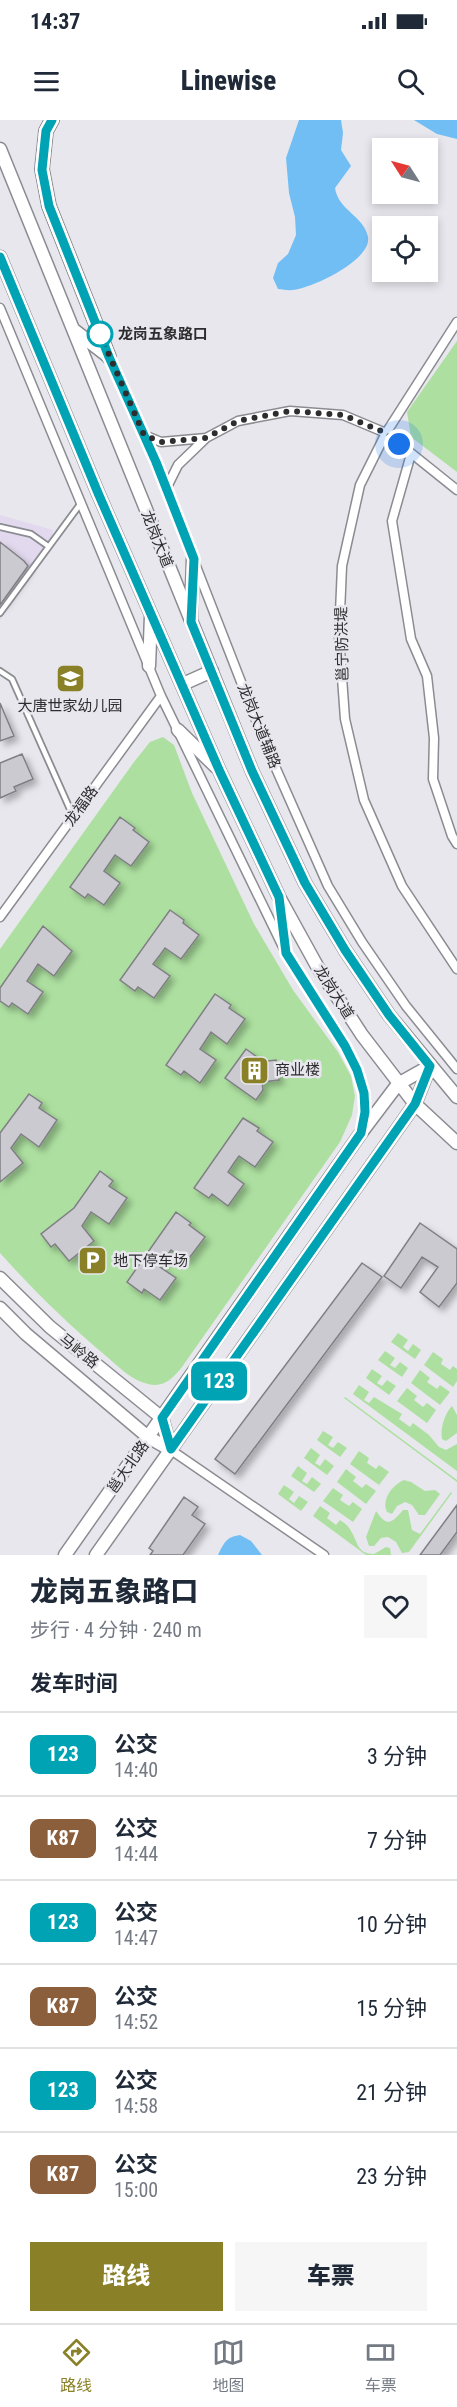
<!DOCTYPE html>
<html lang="zh">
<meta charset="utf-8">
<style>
body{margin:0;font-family:"Roboto Condensed","Noto Sans SC",sans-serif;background:#f6f6f7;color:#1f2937;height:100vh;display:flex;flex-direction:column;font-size:22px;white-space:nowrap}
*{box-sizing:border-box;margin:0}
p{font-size:20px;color:#747a83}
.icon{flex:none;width:33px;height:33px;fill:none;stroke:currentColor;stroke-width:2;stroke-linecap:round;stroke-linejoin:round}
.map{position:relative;height:1435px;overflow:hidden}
.side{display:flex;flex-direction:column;background:#fff;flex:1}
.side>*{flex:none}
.badge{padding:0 12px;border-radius:9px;font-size:21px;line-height:39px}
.needle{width:39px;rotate:306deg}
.fabs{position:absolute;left:372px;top:18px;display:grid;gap:12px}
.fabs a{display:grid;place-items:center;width:66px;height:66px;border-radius:0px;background:#fff;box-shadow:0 3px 9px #0003;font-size:30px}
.you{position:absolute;width:30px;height:30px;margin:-15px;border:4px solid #fff;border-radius:50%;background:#1a73e8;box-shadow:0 0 0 9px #1a73e833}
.map>.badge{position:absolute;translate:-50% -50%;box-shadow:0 0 0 3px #fff}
h2{padding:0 30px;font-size:22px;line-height:54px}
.round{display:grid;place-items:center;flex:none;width:63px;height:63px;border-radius:0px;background:#f6f6f7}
.head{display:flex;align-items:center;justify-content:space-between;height:102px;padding:0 30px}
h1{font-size:28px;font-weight:800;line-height:45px}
.button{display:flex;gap:12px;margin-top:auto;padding:12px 30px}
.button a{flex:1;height:69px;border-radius:0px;background:#898027;color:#fff;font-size:24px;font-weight:800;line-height:69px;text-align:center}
.button a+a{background:#f6f6f7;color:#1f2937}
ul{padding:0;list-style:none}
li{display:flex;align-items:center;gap:18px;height:84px;padding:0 30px;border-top:2px solid #e0e1e3}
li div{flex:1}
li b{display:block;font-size:22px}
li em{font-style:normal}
li .badge{min-width:66px;font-weight:700;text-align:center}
.status{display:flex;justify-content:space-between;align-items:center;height:42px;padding:0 30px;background:#fff;direction:ltr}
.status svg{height:16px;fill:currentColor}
header{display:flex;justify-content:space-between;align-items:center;height:78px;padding:0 30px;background:#fff;font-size:27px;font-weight:800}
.tabs{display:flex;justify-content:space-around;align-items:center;height:84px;border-top:2px solid #e0e1e3;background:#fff;font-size:16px;color:#747a83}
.tabs a{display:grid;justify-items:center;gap:3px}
.tabs .current{color:#898027}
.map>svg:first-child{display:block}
.commercial{fill:#e2d9ee}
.green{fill:#ade0a0}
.water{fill:#71bef5}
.building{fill:#cacad0;stroke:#7f7f84;stroke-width:1.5;filter:url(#shadow)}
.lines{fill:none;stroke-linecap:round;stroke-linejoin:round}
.lane-casing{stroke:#8b8c91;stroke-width:8}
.street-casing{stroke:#8b8c91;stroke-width:11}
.secondary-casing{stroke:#8b8c91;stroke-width:15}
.primary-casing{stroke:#8b8c91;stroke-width:16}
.lane{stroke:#fff;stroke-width:4.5}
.street{stroke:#fff;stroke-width:8}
.secondary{stroke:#fff;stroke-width:12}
.primary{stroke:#fff;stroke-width:14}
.line-casing{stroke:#fff;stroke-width:14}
.line{stroke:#00a3b4;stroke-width:9}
.walk{stroke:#2d2d2f;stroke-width:6;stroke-dasharray:0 10.8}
.stop-dot{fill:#fff;stroke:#00a3b4;stroke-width:3}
.labels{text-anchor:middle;stroke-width:5;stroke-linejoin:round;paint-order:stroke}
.stop-label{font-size:15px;font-weight:bold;fill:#2d2d2f;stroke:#e7e7ed;text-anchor:start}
.street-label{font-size:15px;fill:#2d2d2f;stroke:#e7e7ed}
.poi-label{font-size:15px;fill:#2d2d2f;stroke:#e7e7ed;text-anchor:start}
</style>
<div class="status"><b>14:37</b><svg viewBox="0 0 49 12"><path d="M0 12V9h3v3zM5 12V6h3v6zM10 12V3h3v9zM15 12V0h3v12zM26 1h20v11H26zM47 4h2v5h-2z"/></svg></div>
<header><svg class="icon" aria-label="menu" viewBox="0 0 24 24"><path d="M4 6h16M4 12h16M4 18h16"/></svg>Linewise<svg class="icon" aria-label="search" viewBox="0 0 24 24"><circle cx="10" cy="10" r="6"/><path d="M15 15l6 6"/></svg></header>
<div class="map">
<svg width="457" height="1435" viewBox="0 0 457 1435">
<defs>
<filter id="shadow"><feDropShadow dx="4.5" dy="4.5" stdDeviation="3" flood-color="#0004"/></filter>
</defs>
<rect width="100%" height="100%" fill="#e7e7ed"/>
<path class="commercial" d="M0 395 53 410 51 425 46 437 0 500Z"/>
<path class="green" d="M457 221V352L411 317 407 292Z
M163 617 174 625 192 673 254 804 293 870 338 932 351 956 355 976 352 995 340 1022 182 1247C173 1258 164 1268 148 1264 132 1261 118 1246 106 1236 68 1204 33 1170 0 1133V829L134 642 150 622Z
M398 1213 408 1220 403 1227 408 1231 413 1224 421 1230 415 1239 391 1222Z
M385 1231 395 1238 390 1245 395 1248 400 1242 408 1248 402 1257 378 1240Z
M433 1232 443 1239 441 1244 450 1250 453 1246 457 1249V1261L453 1267 424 1245Z
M372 1249 382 1256 377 1263 382 1266 387 1260 396 1266 389 1275 366 1258Z
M420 1250 430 1258 427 1262 437 1269 440 1265 450 1272 440 1285 411 1263Z
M359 1265 369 1272 364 1280 369 1283 374 1277 402 1294 399 1299 410 1307 413 1303 429 1315 439 1327 446 1330 457 1324V1351L353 1274Z
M407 1268 417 1276 414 1280 423 1287 427 1283 436 1290 427 1303 397 1281Z
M345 1277 457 1360V1362L344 1278Z
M452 1286 457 1295V1313L446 1321 442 1319C440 1308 445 1293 452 1286Z
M323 1311 333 1317 328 1325 333 1328 338 1322 347 1328 340 1337 317 1320Z
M311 1328 320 1335 315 1343 320 1346 325 1339 334 1346 327 1355 304 1338Z
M359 1331 369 1338 367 1343 376 1349 379 1345 389 1352 379 1365 350 1344Z
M298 1346 307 1353 302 1361 307 1364 312 1357 321 1364 314 1372 291 1356Z
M346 1349 356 1357 353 1361 362 1368 366 1364 376 1371 366 1384 337 1362Z
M404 1360 411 1362 425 1371 435 1370 440 1374 425 1395H419L412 1385 405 1382 397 1386 392 1394 387 1392C381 1380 392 1365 404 1360Z
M441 1363 452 1373 409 1432 402 1433 396 1422 388 1417 381 1418 374 1426H369L366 1417 376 1391C387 1407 391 1404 403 1390H408L412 1410 420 1414 451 1372Z
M284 1365 294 1372 289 1379 294 1383 299 1376 308 1382 301 1391 278 1374Z
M333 1368 343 1375 340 1380 349 1386 353 1382 362 1389 353 1402 323 1381Z
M320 1386 330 1393 327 1398 336 1405 340 1400C344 1403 349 1406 351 1411 358 1422 357 1434 374 1434L386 1427 390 1428 391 1435H366L313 1396Z"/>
<path class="water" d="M299 0H341L343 13 341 30 351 46 335 68C338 90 364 96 368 117 372 140 311 169 292 170 288 171 283 169 278 169L273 158 278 143 288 134 296 115 295 97 289 73 286 38Z
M414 0H457V19L437 14Z
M240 1415 251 1421 262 1435H218C224 1423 226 1417 240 1415Z"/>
<path class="building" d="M0 422 24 441 28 446 0 485Z
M0 583 14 616 0 621Z
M22 634 33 659 14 667 16 671 0 678V643Z
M120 697 135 708 133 710 149 722 131 746 115 735 104 751 120 763 104 785 88 774 85 778 70 767Z
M170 790 184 800 183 803 199 815 181 839 165 828 160 835 153 844 170 856 154 878 138 867 135 871 120 860Z
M43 806 72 831 54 856 38 844 33 852 27 861 43 872 28 894 12 883 9 887 0 881V868Z
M215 874 231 885 229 888 245 899 227 924 211 912 206 920 200 929 216 940 200 963 184 951 181 955 166 945Z
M246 929 257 937 259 942 276 940 279 960 262 962 263 970 256 980 225 958Z
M29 974 42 983 39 988 57 1000 39 1027 21 1014 11 1028 23 1043 0 1062V1013Z
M243 998 259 1008 257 1011 273 1022 255 1047 239 1036 234 1043 228 1052 244 1064 228 1086 212 1074 209 1078 194 1068Z
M100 1051 113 1061 109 1066 127 1078 109 1104 91 1092 82 1106 94 1121 69 1141 55 1124 51 1127 41 1114 74 1088Z
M176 1092 191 1103 189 1105 205 1117 187 1141 171 1130 166 1137 160 1147 176 1158 160 1180 144 1169 142 1173 127 1162Z
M420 1103 457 1129V1163L439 1187 420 1172 438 1147 422 1137 401 1168 384 1156Z
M362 1143 382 1157 235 1354 215 1339Z
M184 1377 198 1387 192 1395 205 1404 183 1435H150L153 1431 149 1428Z
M457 1385V1412L440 1435H420Z"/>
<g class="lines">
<defs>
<path id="lane" d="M0 407 31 414 48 426
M0 493 81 383
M0 551 12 559 73 696"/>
<path id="street" d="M0 188 161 576 286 833
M457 202 386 313 360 365 342 446 339 516 345 599 364 680 402 766 457 849
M109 237 155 341 266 626 328 766 362 822 406 886 457 949
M144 315 161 322 206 318 178 345 166 369
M206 318 238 301 290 291 343 295 386 313 457 370
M411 334 392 401 411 519 427 556 434 618 433 659 452 716 457 724
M280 784 286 833 345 926 357 950 364 973 365 991 362 1010
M0 797 161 576
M171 1330 324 1435"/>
<path id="secondary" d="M0 29 252 651 305 763 345 830 389 895 457 977
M0 137 98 373 220 652 279 777 317 846 362 915 415 984 457 1023
M74 210 109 237
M191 498 193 439
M149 546 151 496
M183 564 212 551
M178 610 216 647
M0 1158 50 1207 162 1298
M0 1188 26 1214 148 1317 171 1330
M162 1298 171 1330
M65 1435 361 1013 398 964 430 946
M96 1435 415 984 430 946"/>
<path id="primary" d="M52 0 46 11 42 49 49 86 109 237"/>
</defs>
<use href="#lane" class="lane-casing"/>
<use href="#street" class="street-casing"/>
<use href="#secondary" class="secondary-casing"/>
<use href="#primary" class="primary-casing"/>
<use href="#lane" class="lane"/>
<use href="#street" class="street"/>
<use href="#secondary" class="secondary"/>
<use href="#primary" class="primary"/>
</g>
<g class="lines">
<defs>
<path id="line" d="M0 137 98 373 220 652 279 777 286 833 345 926 357 950 364 973 365 992 361 1013 162 1298 171 1329 415 984 430 946 389 895 345 830 305 763 252 651 191 502 194 439 156 342 109 237 49 86 42 50 46 11 52 0"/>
</defs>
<use href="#line" class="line-casing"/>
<use href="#line" class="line"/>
<path class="walk" d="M100 214 144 315 161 322 206 318 238 301 290 291 343 295 386 313 399 324"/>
</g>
<defs>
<symbol id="school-square" viewBox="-11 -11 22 22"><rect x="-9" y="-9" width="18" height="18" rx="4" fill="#898027" stroke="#e7e7ed"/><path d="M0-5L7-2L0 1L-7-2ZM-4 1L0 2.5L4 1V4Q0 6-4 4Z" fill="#fff"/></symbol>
<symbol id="building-square" viewBox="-11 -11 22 22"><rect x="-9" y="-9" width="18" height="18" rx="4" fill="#898027" stroke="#e7e7ed"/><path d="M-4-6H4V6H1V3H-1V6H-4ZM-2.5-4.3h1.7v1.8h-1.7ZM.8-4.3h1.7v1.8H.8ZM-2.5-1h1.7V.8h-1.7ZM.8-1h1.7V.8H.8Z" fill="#fff"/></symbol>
<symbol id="parking-square" viewBox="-11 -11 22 22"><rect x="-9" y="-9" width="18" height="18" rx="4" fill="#898027" stroke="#e7e7ed"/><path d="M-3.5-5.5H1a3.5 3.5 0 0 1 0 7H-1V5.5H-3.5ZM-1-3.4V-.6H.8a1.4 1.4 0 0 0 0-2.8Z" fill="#fff"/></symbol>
</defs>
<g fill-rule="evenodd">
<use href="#school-square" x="54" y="542" width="33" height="33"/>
<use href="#building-square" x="238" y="934" width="33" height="33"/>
<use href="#parking-square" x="76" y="1124" width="33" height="33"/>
</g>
<circle class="stop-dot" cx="100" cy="214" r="12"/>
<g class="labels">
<g class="stop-label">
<text x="118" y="219">龙岗五象路口</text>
</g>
<g class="street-label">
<text transform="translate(157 419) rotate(68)" y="5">龙岗大道</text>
<text transform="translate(342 524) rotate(-91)" y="5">邕宁防洪堤</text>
<text transform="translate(259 606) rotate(68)" y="5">龙岗大道辅路</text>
<text transform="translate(81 686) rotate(-54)" y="5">龙福路</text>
<text transform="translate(334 872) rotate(58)" y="5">龙岗大道</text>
<text transform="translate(79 1231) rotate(39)" y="5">马岭路</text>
<text transform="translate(128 1347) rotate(-55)" y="5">邕大北路</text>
</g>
<g class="poi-label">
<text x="70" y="591" text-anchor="middle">大唐世家幼儿园</text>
<text x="275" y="955">商业楼</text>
<text x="113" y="1146">地下停车场</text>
</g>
</g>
</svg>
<div class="fabs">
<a><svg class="needle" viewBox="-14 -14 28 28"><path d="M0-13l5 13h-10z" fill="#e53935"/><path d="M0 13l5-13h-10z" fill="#747a83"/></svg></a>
<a><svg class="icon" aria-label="locate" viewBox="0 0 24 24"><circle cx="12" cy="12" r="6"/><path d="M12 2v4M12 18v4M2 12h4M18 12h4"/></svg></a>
</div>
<div class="you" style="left:399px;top:324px"></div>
<b class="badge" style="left:219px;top:1261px;background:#00a3b4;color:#fff">123</b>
</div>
<section class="side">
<div class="head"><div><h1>龙岗五象路口</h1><p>步行 · 4 分钟 · 240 m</p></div><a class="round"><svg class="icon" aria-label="heart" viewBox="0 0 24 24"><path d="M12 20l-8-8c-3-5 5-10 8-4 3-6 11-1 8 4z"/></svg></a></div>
<h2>发车时间</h2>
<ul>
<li><span class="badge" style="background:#00a3b4;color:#fff">123</span><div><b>公交</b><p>14:40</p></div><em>3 分钟</em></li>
<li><span class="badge" style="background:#8b5e3c;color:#fff">K87</span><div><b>公交</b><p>14:44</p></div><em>7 分钟</em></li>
<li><span class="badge" style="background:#00a3b4;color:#fff">123</span><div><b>公交</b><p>14:47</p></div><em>10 分钟</em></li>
<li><span class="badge" style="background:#8b5e3c;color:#fff">K87</span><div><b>公交</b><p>14:52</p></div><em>15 分钟</em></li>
<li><span class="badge" style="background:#00a3b4;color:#fff">123</span><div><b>公交</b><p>14:58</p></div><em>21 分钟</em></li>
<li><span class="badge" style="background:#8b5e3c;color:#fff">K87</span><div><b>公交</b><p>15:00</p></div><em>23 分钟</em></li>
</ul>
<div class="button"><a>路线</a><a>车票</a></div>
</section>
<nav class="tabs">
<a class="current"><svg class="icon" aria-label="directions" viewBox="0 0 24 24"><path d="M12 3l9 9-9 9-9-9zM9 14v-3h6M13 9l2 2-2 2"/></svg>路线</a>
<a><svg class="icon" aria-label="map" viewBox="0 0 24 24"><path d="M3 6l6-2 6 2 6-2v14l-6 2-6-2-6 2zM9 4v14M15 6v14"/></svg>地图</a>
<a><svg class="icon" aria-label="tickets" viewBox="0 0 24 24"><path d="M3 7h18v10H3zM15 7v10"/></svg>车票</a>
</nav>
